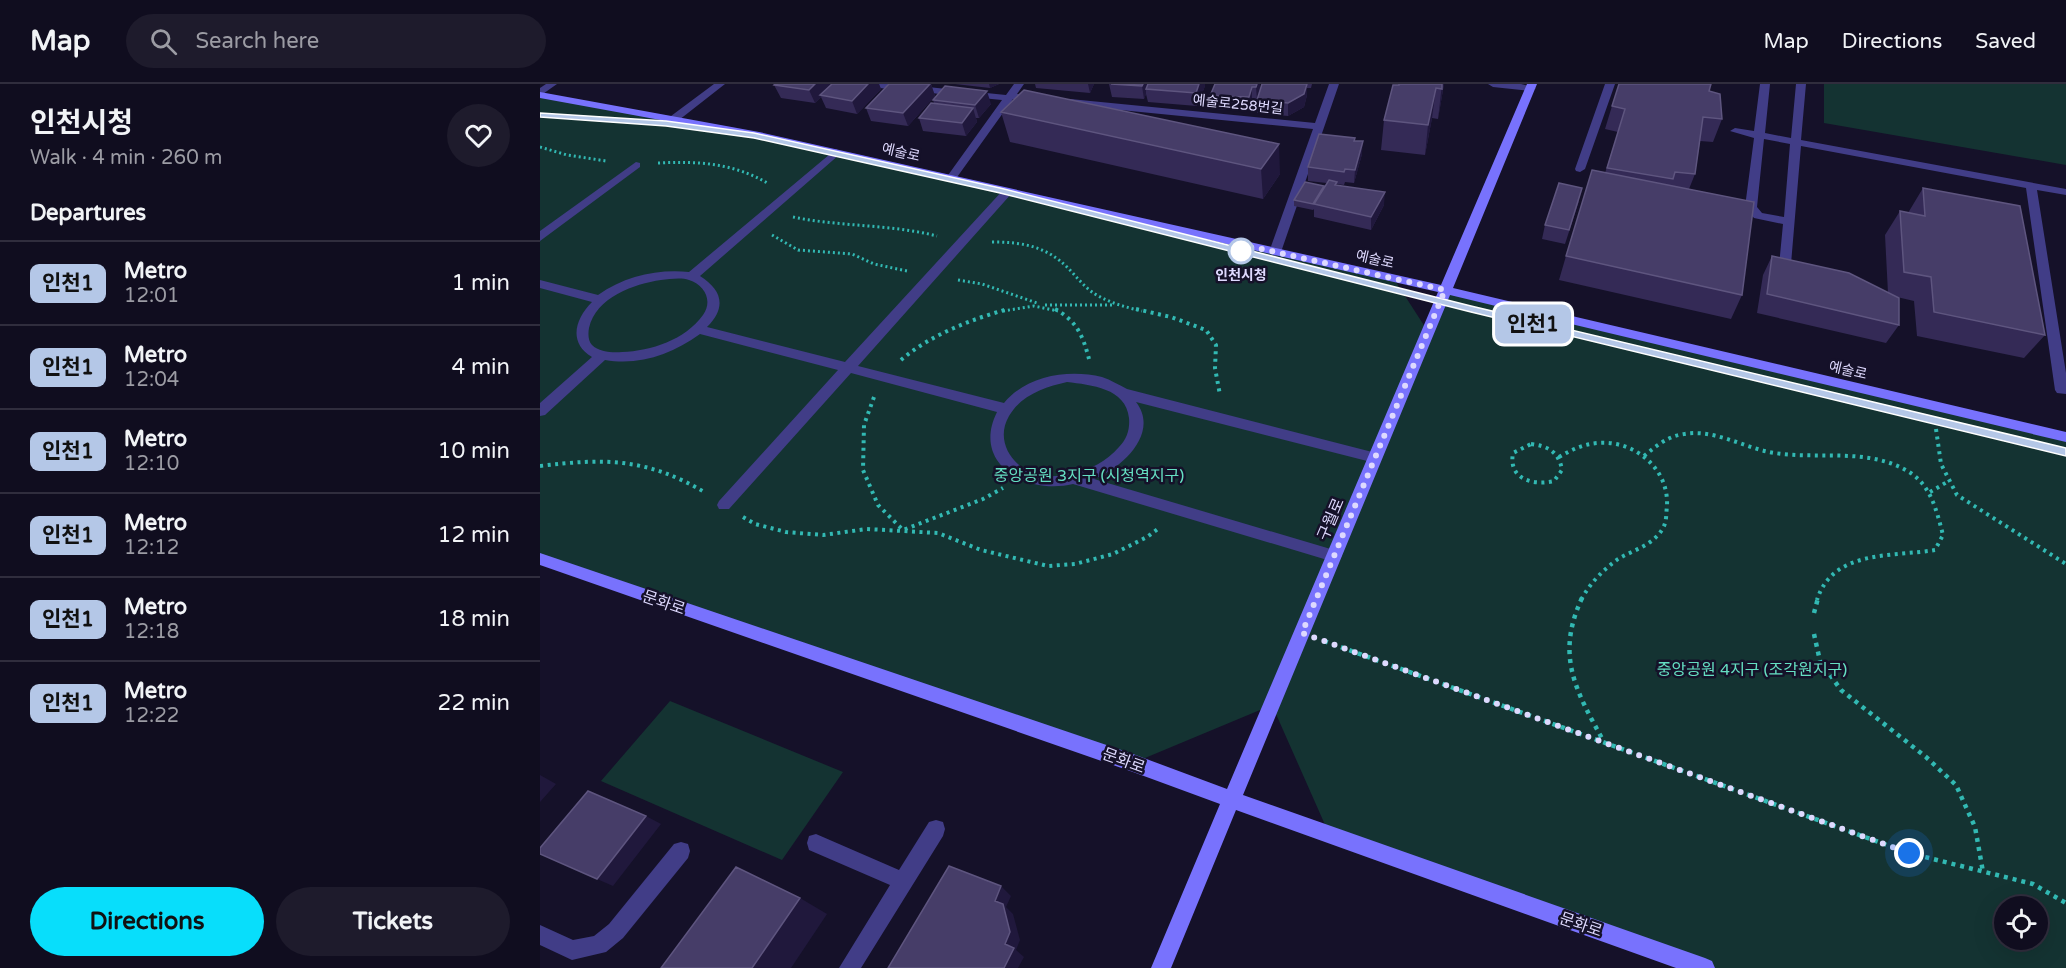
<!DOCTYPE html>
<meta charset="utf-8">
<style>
body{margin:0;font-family:"Varela Round","Noto Sans KR",sans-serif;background:#1e1b2c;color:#f1f3f6;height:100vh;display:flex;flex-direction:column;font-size:22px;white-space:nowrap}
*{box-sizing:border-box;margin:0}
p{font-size:20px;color:#9c9ca4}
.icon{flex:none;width:33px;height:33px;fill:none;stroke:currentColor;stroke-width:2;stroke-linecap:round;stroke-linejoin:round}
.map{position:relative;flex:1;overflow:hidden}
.panel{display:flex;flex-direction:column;background:#100d1f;width:540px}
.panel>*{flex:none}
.badge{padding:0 12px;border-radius:9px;font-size:21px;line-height:39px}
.buttons{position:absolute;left:1454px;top:812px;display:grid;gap:12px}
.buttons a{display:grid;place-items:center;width:54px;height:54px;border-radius:50%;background:#100d1f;box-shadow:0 6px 24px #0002,0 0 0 2px #302d3d;font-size:30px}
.you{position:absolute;width:30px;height:30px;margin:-15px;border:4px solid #fff;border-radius:50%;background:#1a73e8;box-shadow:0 0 0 9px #1a73e833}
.map>.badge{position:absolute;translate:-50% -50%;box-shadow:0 0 0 3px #fff}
h2{padding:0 30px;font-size:22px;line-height:54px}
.round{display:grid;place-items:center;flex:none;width:63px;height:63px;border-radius:32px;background:#1e1b2c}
.overview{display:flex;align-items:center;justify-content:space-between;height:102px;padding:0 30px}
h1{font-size:28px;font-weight:700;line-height:45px}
.button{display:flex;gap:12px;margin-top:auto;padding:12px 30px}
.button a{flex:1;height:69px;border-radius:36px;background:#08defb;color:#111;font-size:24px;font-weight:700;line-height:69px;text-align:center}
.button a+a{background:#1e1b2c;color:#f1f3f6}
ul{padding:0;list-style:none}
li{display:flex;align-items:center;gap:18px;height:84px;padding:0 30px;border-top:2px solid #302d3d}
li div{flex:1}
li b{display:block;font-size:22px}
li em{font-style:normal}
li .badge{min-width:66px;font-weight:700;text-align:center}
header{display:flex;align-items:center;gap:36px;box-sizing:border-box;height:84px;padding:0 30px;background:#100d1f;border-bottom:2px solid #302d3d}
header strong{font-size:28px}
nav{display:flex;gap:33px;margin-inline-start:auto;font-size:21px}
.search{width:420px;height:54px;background:#1e1b2c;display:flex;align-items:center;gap:15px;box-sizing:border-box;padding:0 21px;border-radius:33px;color:#9c9ca4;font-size:22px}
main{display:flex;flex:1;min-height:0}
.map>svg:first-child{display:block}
.green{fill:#143332;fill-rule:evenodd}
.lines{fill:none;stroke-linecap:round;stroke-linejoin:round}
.path-far2{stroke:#32b9b3;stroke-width:3;stroke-dasharray:2 3;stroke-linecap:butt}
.path-far1{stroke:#32b9b3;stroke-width:4;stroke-dasharray:3 4.5;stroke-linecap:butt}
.path{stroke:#32b9b3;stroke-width:4.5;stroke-dasharray:4 5;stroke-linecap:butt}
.lane{fill:#413d87;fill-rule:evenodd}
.street{fill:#413d87;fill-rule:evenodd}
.secondary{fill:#7872fd;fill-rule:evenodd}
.wall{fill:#342a56}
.shaded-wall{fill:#20183c}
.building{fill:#463d68;stroke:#5e557f;stroke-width:1.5}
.line{fill:#b4c7e7;stroke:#fff;stroke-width:1.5}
.walk{stroke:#ded9fe;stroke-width:6;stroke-dasharray:0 10.8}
.stop-dot{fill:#fff;stroke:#b4c7e7;stroke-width:3}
.labels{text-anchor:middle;stroke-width:5;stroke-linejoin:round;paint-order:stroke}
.far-street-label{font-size:14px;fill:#ded9fe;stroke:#151129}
.far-stop-label{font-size:14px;font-weight:bold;fill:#ded9fe;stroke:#151129}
.park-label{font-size:16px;fill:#65dfc2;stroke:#151129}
.street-label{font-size:16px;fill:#ded9fe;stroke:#151129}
</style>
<header>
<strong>Map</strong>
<div class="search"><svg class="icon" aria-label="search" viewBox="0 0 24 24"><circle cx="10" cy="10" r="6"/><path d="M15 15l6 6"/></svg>Search here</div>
<nav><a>Map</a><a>Directions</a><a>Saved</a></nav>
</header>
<main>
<section class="panel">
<div class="overview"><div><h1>인천시청</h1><p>Walk · 4 min · 260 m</p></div><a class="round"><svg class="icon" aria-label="heart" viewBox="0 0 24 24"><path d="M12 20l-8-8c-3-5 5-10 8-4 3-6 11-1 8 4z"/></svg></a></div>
<h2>Departures</h2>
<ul>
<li><span class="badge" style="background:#b4c7e7;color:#111">인천1</span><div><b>Metro</b><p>12:01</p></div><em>1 min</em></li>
<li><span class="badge" style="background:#b4c7e7;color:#111">인천1</span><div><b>Metro</b><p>12:04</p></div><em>4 min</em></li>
<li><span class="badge" style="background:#b4c7e7;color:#111">인천1</span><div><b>Metro</b><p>12:10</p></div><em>10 min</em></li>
<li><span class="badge" style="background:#b4c7e7;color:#111">인천1</span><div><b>Metro</b><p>12:12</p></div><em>12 min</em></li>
<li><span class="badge" style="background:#b4c7e7;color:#111">인천1</span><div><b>Metro</b><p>12:18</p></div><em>18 min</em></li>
<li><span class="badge" style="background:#b4c7e7;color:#111">인천1</span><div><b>Metro</b><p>12:22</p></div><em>22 min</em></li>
</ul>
<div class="button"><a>Directions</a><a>Tickets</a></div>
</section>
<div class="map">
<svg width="1526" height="884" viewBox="0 0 1526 884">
<rect width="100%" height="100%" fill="#151129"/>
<path class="green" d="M1284 0H1526V81L1284 39Z
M0 11 135 34 854 195 887 246 905 206 1526 353V884H1165L790 752 732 621 593 679 0 474ZM1464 822H1497V855H1464Z
M130 617 303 688 242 776 61 697Z"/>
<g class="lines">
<path class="path-far2" d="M0 63 27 71 66 77
M118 79C158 77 194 79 229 100
M253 133C301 143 350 140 397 152
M232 151 258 166 312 170 334 180 367 187
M452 158C482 158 506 162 528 184 536 192 545 204 555 210 570 219 585 223 602 227
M418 196 442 200 497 219
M505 221H575
M463 227 494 222 518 227"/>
<path class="path-far1" d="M515 225C537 237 543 252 549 275
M596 225 631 233 666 246 676 261 675 284 680 311
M361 276C390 251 432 235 468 225
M334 313 324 341 323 386 338 421 363 446 443 415 463 404
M1396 345 1401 380 1417 411 1526 480
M991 360C1008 362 1019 368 1022 386L1014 397C993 402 968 395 973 369Z
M1104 372C1116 362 1128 352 1144 350 1173 345 1201 362 1229 368 1275 377 1327 362 1369 388 1391 401 1397 428 1403 451L1395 466C1353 473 1293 465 1277 516
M1019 373C1031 366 1043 360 1058 359 1094 356 1129 384 1127 422 1126 429 1127 437 1123 444 1114 461 1093 466 1078 475 1063 486 1050 499 1041 516
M0 382C66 374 107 374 166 409
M1390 408 1407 398
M203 433 215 440 246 448 283 451 327 445 398 449 441 466 508 482 535 480 573 470 607 453 619 444"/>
<path class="path" d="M1042 514C1015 572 1036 607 1064 658
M1274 529 1278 514
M1274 550 1280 577 1301 606 1386 673 1416 701 1435 743 1443 788
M784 557 1369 769 1493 800 1526 819"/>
<path class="lane" d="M6 0H17L0 12V4Z
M174 0H185L139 36H131V32Z
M324 0H358L466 11 474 0H484L477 10 497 12 502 15 497 18 473 15 415 96 411 97 406 94 462 16 329 3Z
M789 0H799L741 168 735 172 729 168 773 45 530 21 525 18 530 15 775 39Z
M948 0H981L996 4 991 7 953 3Z
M1065 0H1075L1045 85 1040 88 1036 87 1035 85Z
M1220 0H1230L1225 49 1251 54 1256 0H1266L1261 56 1526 105V111L1497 106 1526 289V310L1517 309 1515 306 1486 104 1261 62 1251 180 1261 187 1255 191 1239 182 1243 140 1214 134 1205 123 1214 54 1190 47 1195 44 1214 47ZM1224 55 1250 60 1244 133 1222 129 1217 123Z
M396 736 403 738 405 745 403 752 321 884H299L350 801 269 766 267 759 269 752 276 750 359 786 389 738Z
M141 758 148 760 150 767 148 774 83 854 66 868 32 876 0 861V841L33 856 54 852 69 840 134 760Z"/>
<path class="street" d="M296 65 301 68 300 70 160 192C182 206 187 223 167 243L305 278 464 105H472V109L318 282 464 319C487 291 529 285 562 293 571 296 579 301 587 305L840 370 842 374 835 379 596 318C620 349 582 384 554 395L794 466 799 468 802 472 799 476 794 478 533 400C487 411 431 380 457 328L311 289 189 425H179L177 421 179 417 298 286 160 250C132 270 100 282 65 276L5 331 0 332V319L52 273C28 259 35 235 52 218L0 204V196L58 211C85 192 117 185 149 188ZM121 196C130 195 141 193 149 196 165 201 173 217 163 231 145 256 111 267 82 268 73 269 59 268 52 261 48 257 48 249 49 244 56 213 94 200 121 196ZM527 298C551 301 586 304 589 334 590 345 587 355 579 363 566 378 551 385 532 390 521 392 507 394 495 390 471 382 455 356 469 332 481 311 505 303 527 298Z
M96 78 100 79V83L0 157V147Z"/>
<path class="secondary" d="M987 0H997L913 204 1526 348V358L910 211 703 711 1165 874 1172 877 1175 884H1136L696 726 631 884H611L680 720 593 688 0 481V469L593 670 687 705 898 208 219 54 0 14V8L219 48 901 201Z"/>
</g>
<path class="wall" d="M235 0H339L341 5 317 30 286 24 281 13 275 19 241 14 234 1Z
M349 0H391L395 12 368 42 331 37 326 24Z
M415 0H459L450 4Z
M495 0H554L550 9 496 4Z
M569 0 665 2 657 22 608 18 606 10 604 15 572 13Z
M675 0H720V7L717 16H712L709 26 671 25 670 12Z
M722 0H772L771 4H767V11L764 23 748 32 717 29V16Z
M904 0 898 35 892 34 885 71 841 66 844 36 859 1Z
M484 6 740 90 723 115 470 58 461 28Z
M1169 7 1182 35 1173 58 1160 57 1155 90 1149 105 1202 211 1191 235 1019 196 1026 172 1065 89 1078 48 1065 45 1072 22Z
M393 16 451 20 439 34H436L437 38 426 52 383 47 379 34 394 19Z
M815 54V57L822 70 814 99 805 98 804 101 796 100V101L844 121 831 146 774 133V125L773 126 754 122V116L784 104 787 99 768 97V83Z
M1383 104 1505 251 1484 274 1377 252 1374 217 1357 213 1359 241 1346 259 1217 229 1223 191 1232 172 1348 209 1345 151 1360 127 1368 129Z
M1039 117 1025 160 1002 155 1005 141Z"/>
<path class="shaded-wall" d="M275 0H291L280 11 281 13 275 19 269 6Z
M328 0H339L341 5 317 30 312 17Z
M390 0H391L395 12 368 42 363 29Z
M449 0H459L450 4Z
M548 0H554L550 9Z
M603 0H611L606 5V10L604 15 602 2Z
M659 0H665V2L657 22 656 9Z
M717 0H720V7L717 16 716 3Z
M767 0V11L764 23 748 32V19Z
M902 0H904L898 35Z
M712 3V16L709 26V13Z
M896 4 892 34 885 71 888 41Z
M447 7 451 20 439 34 435 21Z
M433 24 437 38 426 52 422 39Z
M823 57 822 70 814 99 815 86Z
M739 60 740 90 723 115 721 85Z
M845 108 844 121 831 146V133Z
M0 691 16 700 0 718Z
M106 732 121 740 73 802 57 795Z
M461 802 471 812 466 823 473 830 480 856 476 866 484 873 478 884H464L465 860 455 817Z
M260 814 287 830 251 884H212Z"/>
<path class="building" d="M235 0H275L269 6 234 1Z
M292 0H328L312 17 280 11Z
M349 0H390L363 29 326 24Z
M571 0H603L602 2Z
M608 0H659L656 9 606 5Z
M675 0H717L716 3H712L709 13 670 12Z
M722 0H767L764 10 748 19 717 16Z
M859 0H902V5L896 4 888 41 844 36 853 1H859Z
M1079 0H1171L1169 7 1180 10 1182 35 1163 33 1155 90 1135 88 1133 95 1067 84 1085 25 1072 22Z
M405 2 447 7 435 21 393 16Z
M484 6 739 60 721 85 461 28Z
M391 19 433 24 422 39 379 34Z
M779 50 815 54 814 57H823L815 86 805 85 804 88 768 83Z
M1052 86 1214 118 1202 211 1026 172Z
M789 96 797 98 795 101 845 108 831 133 774 120Z
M765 98 784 102 773 120 754 116Z
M1019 99 1042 104 1029 146 1005 141Z
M1383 104 1480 122 1505 251 1394 228 1391 193 1364 188 1360 127 1385 132Z
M1232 172 1309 189 1359 214V241L1227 210Z
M48 707 106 732 57 795 0 770V764Z
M409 782 461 802 455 817 463 820 470 848 465 860 474 864 464 884H348Z
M196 783 260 814 212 884H121Z"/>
<path class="line" d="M0 29 126 37 214 49 460 104 931 222 1526 364V372L931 228 460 109 214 54 126 42 0 33Z"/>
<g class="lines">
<path class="walk" d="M701 167 713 163 905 206 762 549 1369 769"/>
</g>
<circle class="stop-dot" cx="701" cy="167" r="12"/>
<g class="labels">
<g class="far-street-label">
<text transform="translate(698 20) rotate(6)" y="5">예술로258번길</text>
<text transform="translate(361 68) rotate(13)" y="5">예술로</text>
<text transform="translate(835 175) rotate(13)" y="5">예술로</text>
<text transform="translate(1308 286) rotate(13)" y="5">예술로</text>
</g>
<g class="far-stop-label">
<text x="701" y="196">인천시청</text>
</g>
<g class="park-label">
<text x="549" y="397">중앙공원 3지구 (시청역지구)</text>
<text x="1212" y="591">중앙공원 4지구 (조각원지구)</text>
</g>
<g class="street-label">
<text transform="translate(790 435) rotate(-67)" y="6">구월로</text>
<text transform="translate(124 518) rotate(19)" y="6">문화로</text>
<text transform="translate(584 676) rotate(20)" y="6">문화로</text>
<text transform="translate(1041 840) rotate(19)" y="6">문화로</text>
</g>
</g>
</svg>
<div class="buttons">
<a><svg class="icon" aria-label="locate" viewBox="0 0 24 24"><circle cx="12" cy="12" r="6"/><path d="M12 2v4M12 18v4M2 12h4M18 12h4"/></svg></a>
</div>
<div class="you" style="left:1369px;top:769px"></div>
<b class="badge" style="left:993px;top:240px;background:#b4c7e7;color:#111">인천1</b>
</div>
</main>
